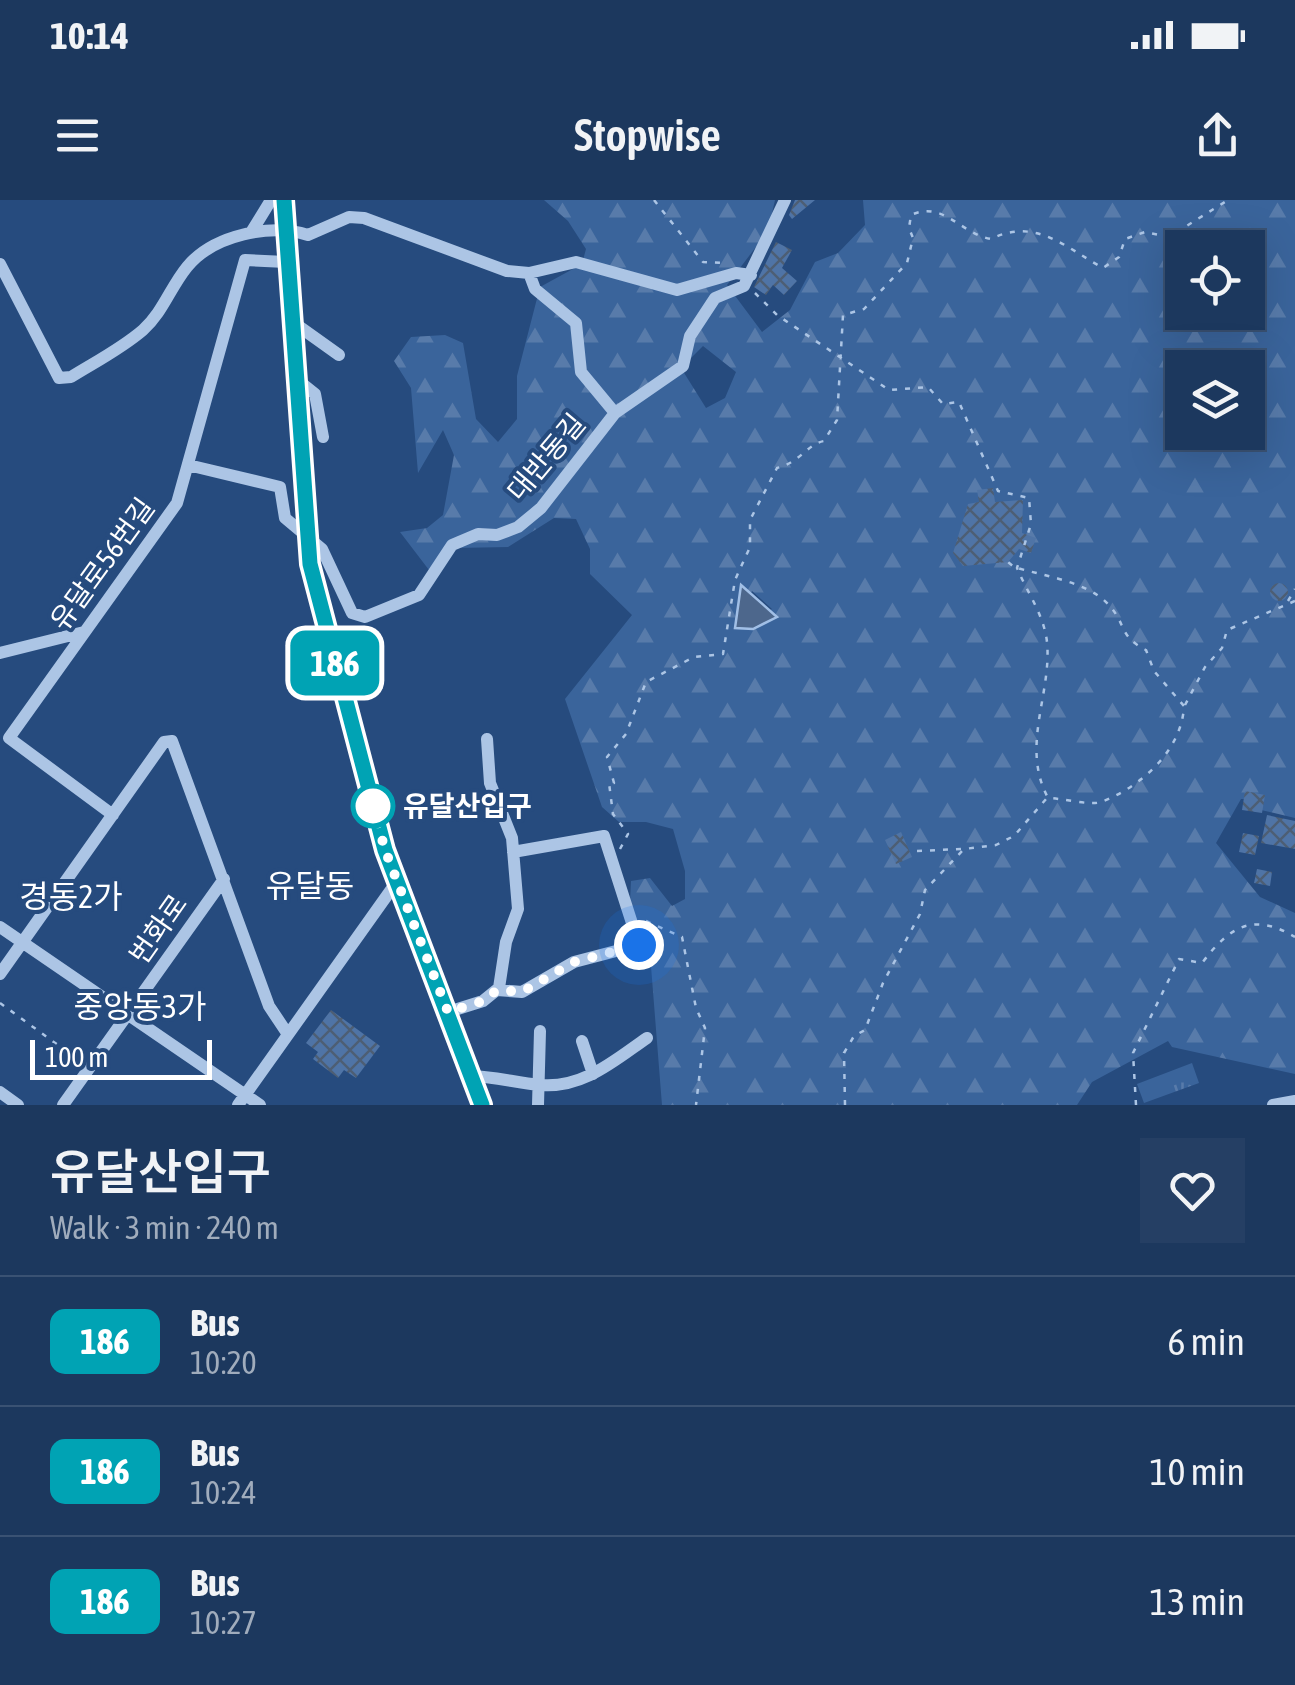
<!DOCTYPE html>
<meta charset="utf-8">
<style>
body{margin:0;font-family:"Asap Condensed","Noto Sans KR",sans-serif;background:#253f64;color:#f1f3f6;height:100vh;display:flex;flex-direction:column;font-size:38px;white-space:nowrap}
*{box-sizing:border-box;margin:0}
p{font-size:32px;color:#a0acbc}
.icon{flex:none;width:55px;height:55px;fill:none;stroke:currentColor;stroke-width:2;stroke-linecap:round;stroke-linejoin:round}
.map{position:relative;height:905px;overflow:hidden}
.side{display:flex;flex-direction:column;background:#1c385e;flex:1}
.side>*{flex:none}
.badge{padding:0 20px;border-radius:15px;font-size:35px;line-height:65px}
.controls{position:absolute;left:1165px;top:30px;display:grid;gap:20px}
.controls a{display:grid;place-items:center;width:100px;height:100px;border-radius:0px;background:#1c385e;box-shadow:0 10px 40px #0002,0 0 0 2px #3a5273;font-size:50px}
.scale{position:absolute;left:30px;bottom:25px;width:182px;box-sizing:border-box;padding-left:10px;border:5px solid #fff;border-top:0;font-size:28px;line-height:35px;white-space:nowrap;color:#fff;-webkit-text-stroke:8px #264b7e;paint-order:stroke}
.you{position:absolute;width:50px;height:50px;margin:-25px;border:8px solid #fff;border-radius:50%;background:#1a73e8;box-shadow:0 0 0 15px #1a73e833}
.map>.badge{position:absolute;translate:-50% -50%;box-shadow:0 0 0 5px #fff}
.round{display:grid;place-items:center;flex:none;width:105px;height:105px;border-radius:0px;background:#253f64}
.headline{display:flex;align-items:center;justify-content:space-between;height:170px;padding:0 50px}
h1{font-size:48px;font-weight:600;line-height:75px}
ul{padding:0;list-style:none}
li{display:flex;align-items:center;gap:30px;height:130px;padding:0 50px;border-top:2px solid #3a5273}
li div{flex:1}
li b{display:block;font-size:38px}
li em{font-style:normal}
li .badge{min-width:110px;font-weight:700;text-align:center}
.status{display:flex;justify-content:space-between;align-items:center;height:70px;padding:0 50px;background:#1c385e;direction:ltr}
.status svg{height:28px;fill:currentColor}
header{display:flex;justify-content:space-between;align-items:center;height:130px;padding:0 50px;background:#1c385e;font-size:45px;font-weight:600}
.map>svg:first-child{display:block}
.forest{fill:url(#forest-firs);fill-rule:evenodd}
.park{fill:url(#park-tufts)}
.water{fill:#4d678c;stroke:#a1bfe6;stroke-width:2.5}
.building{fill:url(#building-cross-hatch)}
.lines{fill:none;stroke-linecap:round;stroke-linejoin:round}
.path{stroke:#acc5e5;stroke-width:2.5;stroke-dasharray:5 8;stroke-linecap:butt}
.minor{stroke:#acc5e5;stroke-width:12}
.line-casing{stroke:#fff;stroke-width:22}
.line{stroke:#00a3b4;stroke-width:15}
.walk{stroke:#fff;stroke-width:10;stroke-dasharray:0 18}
.stop-dot{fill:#fff;stroke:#00a3b4;stroke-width:5}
.labels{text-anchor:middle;stroke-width:8;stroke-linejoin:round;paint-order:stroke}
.street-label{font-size:28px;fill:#fff;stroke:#264b7e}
.stop-label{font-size:28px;font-weight:bold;fill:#fff;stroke:#264b7e;text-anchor:start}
.quarter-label{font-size:32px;fill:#fff;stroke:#264b7e}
</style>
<div class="status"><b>10:14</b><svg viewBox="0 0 49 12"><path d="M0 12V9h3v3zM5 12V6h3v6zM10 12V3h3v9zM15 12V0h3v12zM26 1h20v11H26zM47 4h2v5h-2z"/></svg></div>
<header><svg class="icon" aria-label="menu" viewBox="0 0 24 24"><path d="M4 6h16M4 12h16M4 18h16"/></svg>Stopwise<svg class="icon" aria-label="share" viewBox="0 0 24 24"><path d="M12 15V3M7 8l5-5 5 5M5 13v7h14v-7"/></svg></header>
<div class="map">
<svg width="1295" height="905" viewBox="0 0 1295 905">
<defs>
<pattern id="forest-firs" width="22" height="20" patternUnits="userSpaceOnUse" patternTransform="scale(2.5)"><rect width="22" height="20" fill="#3a649b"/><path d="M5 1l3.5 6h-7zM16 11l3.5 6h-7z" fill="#587baa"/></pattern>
<pattern id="park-tufts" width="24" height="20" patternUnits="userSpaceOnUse" patternTransform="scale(2.5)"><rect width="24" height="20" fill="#3a649b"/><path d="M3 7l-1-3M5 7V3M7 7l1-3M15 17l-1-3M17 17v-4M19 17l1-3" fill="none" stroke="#587baa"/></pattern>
<pattern id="building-cross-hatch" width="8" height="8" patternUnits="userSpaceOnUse" patternTransform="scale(2.5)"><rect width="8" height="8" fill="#4f74a6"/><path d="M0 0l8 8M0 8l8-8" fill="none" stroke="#4d5e74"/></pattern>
</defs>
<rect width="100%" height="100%" fill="#264b7e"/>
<path class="forest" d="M544 0H775L768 31 727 85 762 132 790 110 815 62 838 53 865 25 863 0H1295V618L1261 610 1253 599H1241L1216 643 1260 697 1295 713V874L1172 847 1168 841 1092 882 1077 905H662L651 766 630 702 631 681 650 678 672 706 685 699V671L673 629 646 622H619L602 607 565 499 632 415 590 374V349L576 319 554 318 508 347 454 348 429 370 400 332 427 328 443 315 454 255 443 230 418 273 411 188 394 161 411 137 445 135 463 143 476 219 498 242 517 219V176L540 87 582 64 586 49 568 21ZM1182 48H1248V112H1182ZM703 146 736 172 725 198 706 208 681 168ZM1182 168H1248V232H1182ZM752 391 772 409 735 428Z"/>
<path class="park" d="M1192 863 1199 883 1144 903 1137 884Z"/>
<path class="water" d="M741 385 777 417 753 429 735 428Z"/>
<path class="building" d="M795 0H815L792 19 789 15Z
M776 42 792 50 782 68 797 81 784 95 773 85 766 95 754 87Z
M993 288 995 302 1023 300 1022 333 1036 338 1031 353 1019 349 1008 362 963 366 953 353 968 304 979 302 977 290Z
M1270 392a9 9 0 1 1 18 0a9 9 0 1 1-18 0Z
M1245 591 1265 595 1262 613 1242 610Z
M1267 615 1295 621V649L1261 643Z
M901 632 912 657 896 664 885 640Z
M1243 633 1259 636 1255 655 1239 652Z
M1257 669 1272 672 1270 686 1254 683Z
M331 810 380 846 356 878 344 870 338 878 313 859 318 852 306 843Z"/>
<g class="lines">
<path class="path" d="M654 0 703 62 725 63
M755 93 777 115 889 190 928 187 943 204 959 202 998 291 1029 298 1031 324 1017 368C1027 392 1044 415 1047 442 1052 493 1021 545 1047 596
M1288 401 1295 389
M1185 505 1205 467 1222 448 1227 430 1295 401
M620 649 628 634 613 614 609 583H614L607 557 626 534 646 482 694 457 723 454 735 380 750 347V320L777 268C801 262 807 244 824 241L837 220 843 115 864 109 907 63 913 38 909 28 911 15C943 0 961 34 991 39 1035 17 1065 47 1103 68L1119 57 1125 39 1145 32 1169 37 1228 0
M917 651 962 649
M646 721 682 737 696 808 705 828 696 905
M0 803 80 861
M845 905 844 853 854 836 865 830 883 783 920 714 925 690 964 649 996 645 1014 636 1047 598C1062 598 1090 606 1101 602 1141 587 1182 550 1184 506L1154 471 1146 450C1118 436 1127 424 1108 404 1086 381 1043 376 1014 367L1008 362
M1136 905 1133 853 1179 759 1202 763C1230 726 1253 712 1295 737"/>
<path class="minor" d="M284 0 310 364 385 651 482 905
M252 31 271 0
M0 64 59 178 71 177C95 162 121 149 143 130 163 112 170 88 187 67 213 35 271 23 308 35L349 17 364 18 507 71 529 73 576 62 677 90 736 73 751 75
M529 73 535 89 576 123 581 172 615 213
M290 120 339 155
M295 178 315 194 323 237
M188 265 280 287 285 318 322 349 352 413 365 417 419 395 452 345 478 334 497 335 518 327 541 308 615 213 683 166 690 136 715 98 744 86 785 0
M0 453 84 432
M113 615 9 538 177 303 245 60 286 62
M0 727 260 905
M0 774 164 542 172 541 269 806 287 833
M497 790 522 792 574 762 639 745 604 636 513 652
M448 812 483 801 499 788 506 742 518 709 512 638 490 583 487 539
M582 841 593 874
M469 876C494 876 516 883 540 885 583 889 615 860 647 838
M0 892 18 905
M63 905 224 679
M238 905 398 680
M538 905 540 831
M1273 905 1295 901"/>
</g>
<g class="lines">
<defs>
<path id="line" d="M284 0 310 364 385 650 482 905"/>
</defs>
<use href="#line" class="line-casing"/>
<use href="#line" class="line"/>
<path class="walk" d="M373 606 385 650 448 812 483 801 497 790 522 792 574 762 639 745"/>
</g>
<circle class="stop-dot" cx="373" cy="606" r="20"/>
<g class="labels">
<g class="street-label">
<text transform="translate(546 257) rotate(-50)" y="10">대반동길</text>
<text transform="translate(102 364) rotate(-54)" y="10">유달로56번길</text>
<text transform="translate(158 729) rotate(-55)" y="10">번화로</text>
</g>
<g class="stop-label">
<text x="403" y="616">유달산입구</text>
</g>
<g class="quarter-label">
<text x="310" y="697">유달동</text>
<text x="71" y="708">경동2가</text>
<text x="140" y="818">중앙동3가</text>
</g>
</g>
</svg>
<div class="controls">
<a><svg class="icon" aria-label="locate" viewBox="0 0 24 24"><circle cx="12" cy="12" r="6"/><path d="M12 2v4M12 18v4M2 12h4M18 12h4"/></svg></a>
<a><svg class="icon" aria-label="layers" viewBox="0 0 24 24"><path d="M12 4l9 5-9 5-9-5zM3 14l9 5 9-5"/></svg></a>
</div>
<div class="scale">100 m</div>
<div class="you" style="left:639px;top:745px"></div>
<b class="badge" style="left:335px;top:463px;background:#00a3b4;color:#fff">186</b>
</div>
<section class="side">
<div class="headline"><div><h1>유달산입구</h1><p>Walk · 3 min · 240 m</p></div><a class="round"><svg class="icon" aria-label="heart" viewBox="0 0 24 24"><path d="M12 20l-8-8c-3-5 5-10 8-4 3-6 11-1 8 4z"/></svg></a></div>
<ul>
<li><span class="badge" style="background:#00a3b4;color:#fff">186</span><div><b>Bus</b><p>10:20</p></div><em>6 min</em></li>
<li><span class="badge" style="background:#00a3b4;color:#fff">186</span><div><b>Bus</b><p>10:24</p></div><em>10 min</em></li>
<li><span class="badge" style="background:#00a3b4;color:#fff">186</span><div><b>Bus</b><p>10:27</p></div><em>13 min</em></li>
</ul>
</section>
